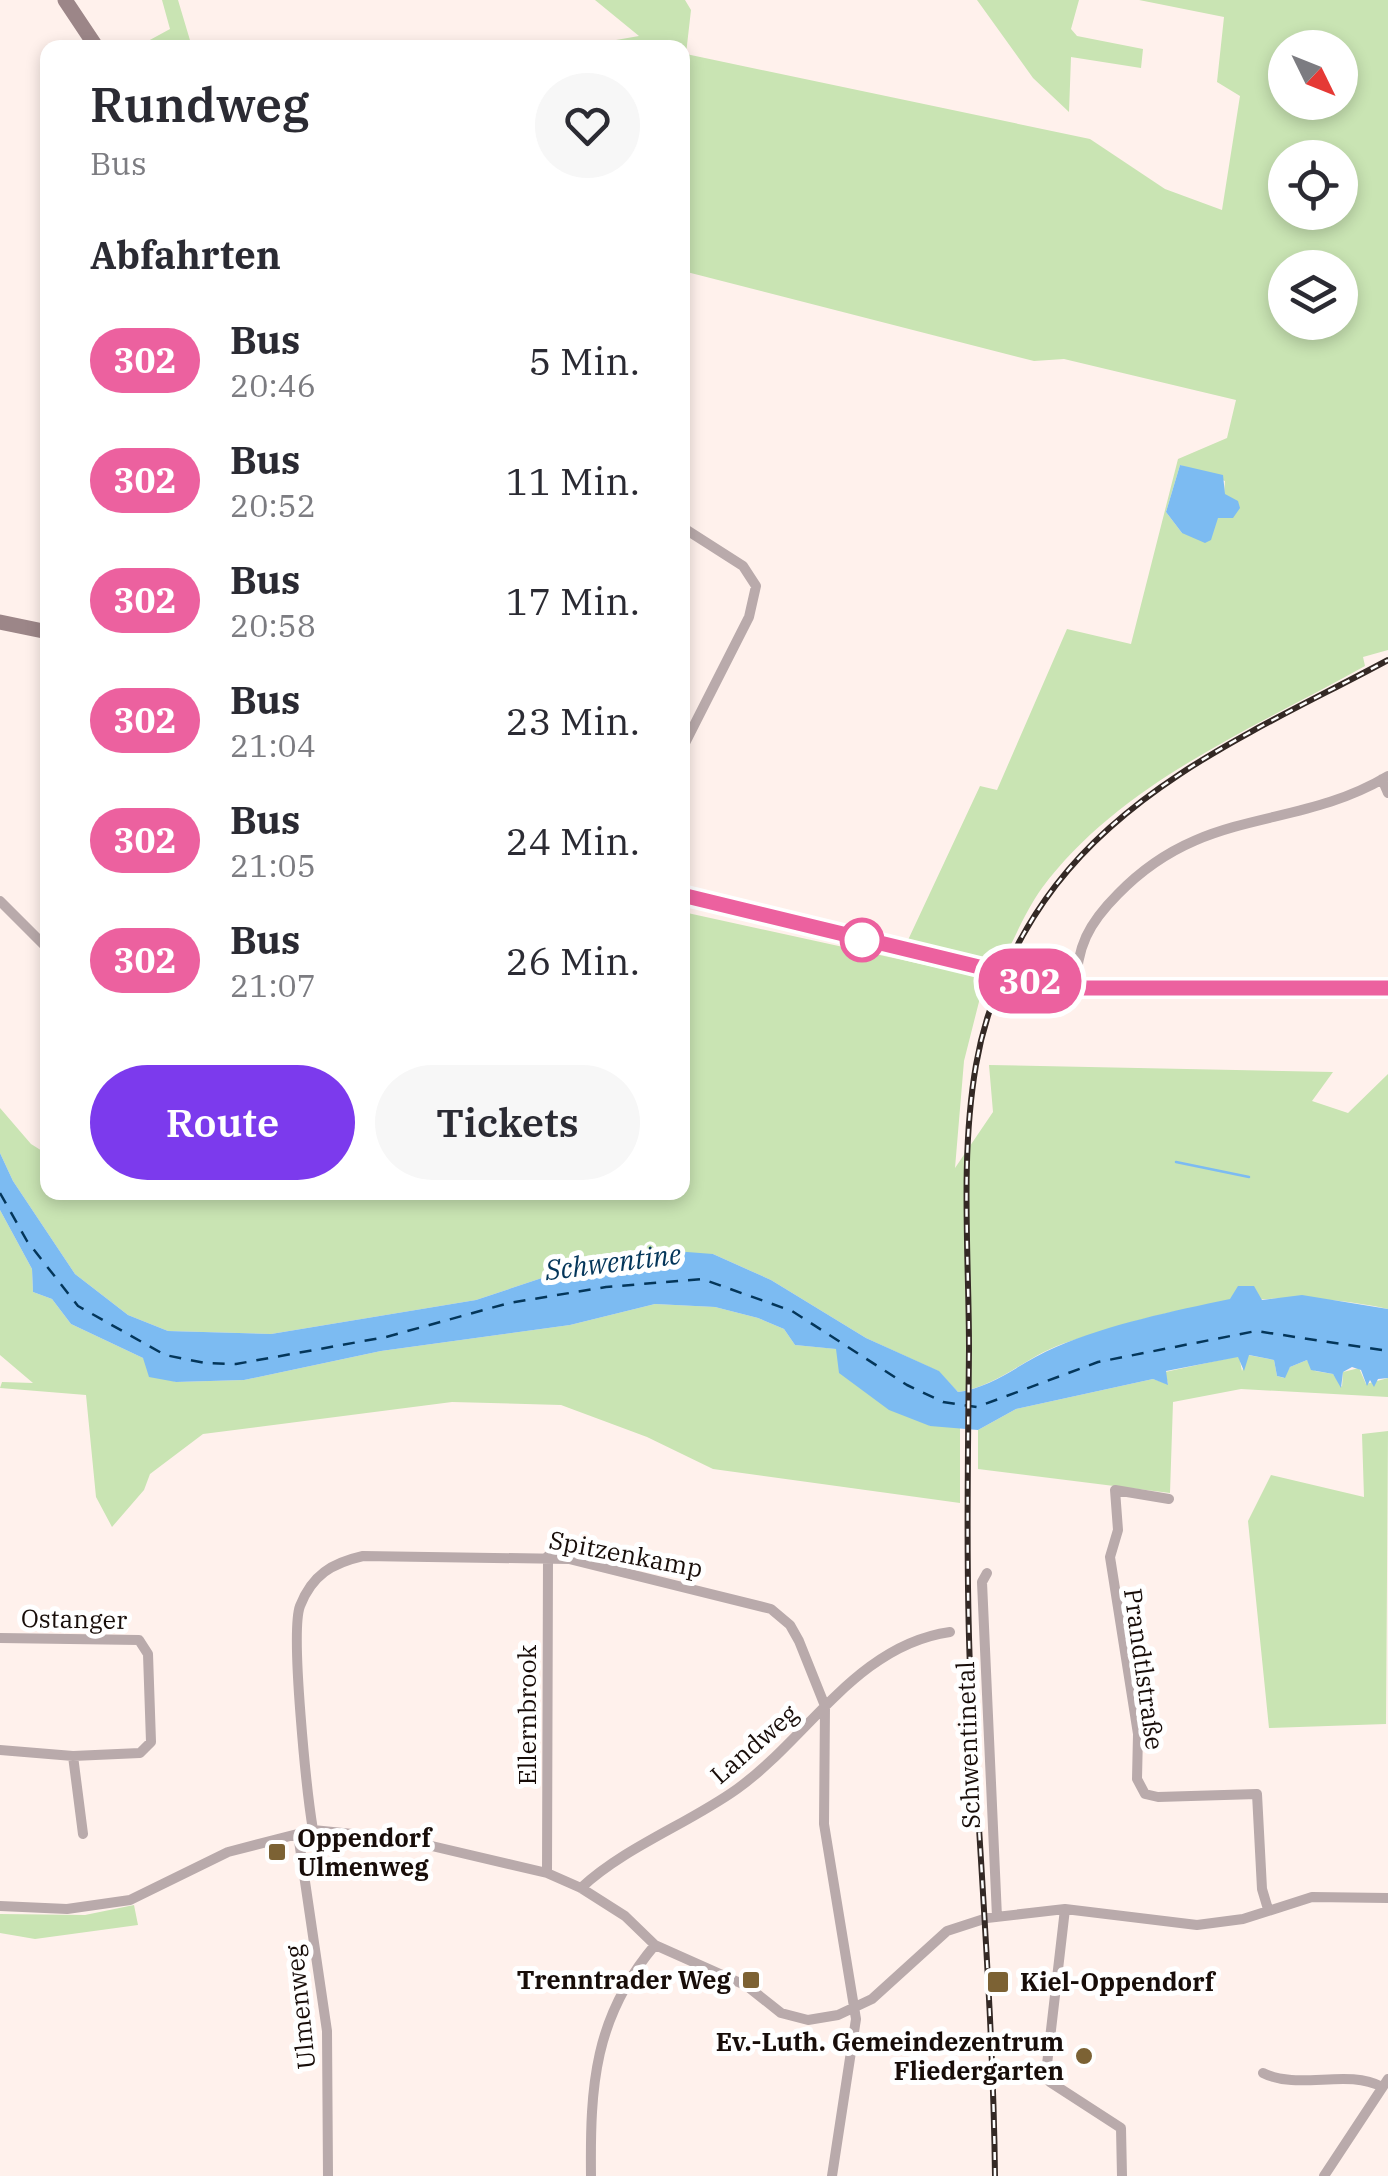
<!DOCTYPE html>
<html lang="de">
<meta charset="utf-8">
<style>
body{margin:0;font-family:"IBM Plex Serif",serif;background:#f7f7f7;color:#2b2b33;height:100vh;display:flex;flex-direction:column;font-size:38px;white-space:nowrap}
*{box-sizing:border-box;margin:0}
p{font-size:32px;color:#7c7c81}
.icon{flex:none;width:55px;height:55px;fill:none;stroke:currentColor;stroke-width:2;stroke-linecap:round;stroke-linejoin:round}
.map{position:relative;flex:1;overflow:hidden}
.side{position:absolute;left:40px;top:40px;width:650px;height:1160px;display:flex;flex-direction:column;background:#fff;border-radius:20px;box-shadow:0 5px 15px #0003}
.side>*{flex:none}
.badge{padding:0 20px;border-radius:32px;font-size:35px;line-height:65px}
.needle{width:65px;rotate:133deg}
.fabs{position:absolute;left:1268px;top:30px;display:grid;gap:20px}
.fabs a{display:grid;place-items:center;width:90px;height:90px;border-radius:50%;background:#fff;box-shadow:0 5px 15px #0003;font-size:50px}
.map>.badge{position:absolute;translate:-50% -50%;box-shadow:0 0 0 5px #fff}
h2{padding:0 50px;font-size:38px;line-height:90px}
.round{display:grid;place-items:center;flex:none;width:105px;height:105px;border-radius:52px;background:#f7f7f7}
.headline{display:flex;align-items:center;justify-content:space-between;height:170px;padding:0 50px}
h1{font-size:48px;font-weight:600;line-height:75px}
.primary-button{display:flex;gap:20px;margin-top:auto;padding:20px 50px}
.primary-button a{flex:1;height:115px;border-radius:60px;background:#7c3aed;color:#fff;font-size:40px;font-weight:600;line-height:115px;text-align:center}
.primary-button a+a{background:#f7f7f7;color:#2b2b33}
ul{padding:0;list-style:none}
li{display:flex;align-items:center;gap:30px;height:120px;padding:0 50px}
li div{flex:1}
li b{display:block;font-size:38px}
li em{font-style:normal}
li .badge{min-width:110px;font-weight:700;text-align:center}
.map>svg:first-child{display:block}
.green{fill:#c9e4b3;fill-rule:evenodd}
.water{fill:#7cbbf2}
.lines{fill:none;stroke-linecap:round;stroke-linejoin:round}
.stream{stroke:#7cbbf2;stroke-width:2.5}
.ferry{stroke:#04365a;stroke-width:2.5;stroke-dasharray:12 10;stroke-linecap:butt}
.street{stroke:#b9aaab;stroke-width:10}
.secondary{stroke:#9c8688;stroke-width:15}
.rail-casing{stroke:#342925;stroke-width:6}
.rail{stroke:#fff;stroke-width:2.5;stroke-dasharray:8;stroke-linecap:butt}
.line-casing{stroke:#fff;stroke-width:22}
.line{stroke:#ec619f;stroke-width:15}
.stop-dot{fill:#fff;stroke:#ec619f;stroke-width:5}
.poi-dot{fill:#7c6234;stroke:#fff;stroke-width:4}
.labels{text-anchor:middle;stroke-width:10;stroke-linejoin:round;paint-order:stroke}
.street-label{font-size:25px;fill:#180d09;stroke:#fff}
.poi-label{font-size:25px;font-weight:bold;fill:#180d09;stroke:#fff;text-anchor:start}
.water-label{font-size:28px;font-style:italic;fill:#04365a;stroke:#fff}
</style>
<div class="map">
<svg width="1388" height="2176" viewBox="0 0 1388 2176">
<rect width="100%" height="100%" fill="#fff1ec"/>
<path class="green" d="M162 0H178L192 47H137L170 29Z
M595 0H685L691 10 686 54 1090 139 1165 189 1222 210 1240 96 1217 82 1224 17 1139 0H1388V650L1363 657 1365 666C1253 729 1121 782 1042 888 1026 910 1015 938 1002 962L908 940 980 786 997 790 1067 629 1131 644 1178 459 1227 438 1236 400 1064 359 1034 361 683 271 682 48H570L639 36ZM1285 48H1340V102H1285ZM1285 158H1340V212H1285ZM1285 268H1340V322H1285ZM1180 465 1225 481 1224 494 1233 518H1218L1182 533 1166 512Z
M977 0H1079L1071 29 1077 36 1143 49 1141 68 1071 57 1069 112 1033 78Z
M683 912 985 978 964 1061 955 1168 993 1112 989 1065 1333 1072 1312 1101 1348 1113 1388 1074V1309C1272 1284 1173 1306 1062 1344 1024 1358 998 1386 958 1392L938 1371 866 1338 771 1280 713 1254 584 1264 476 1300 271 1334 168 1331 128 1315 75 1274 13 1181 0 1153V1108L31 1144 47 1154 48 1192H682Z
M0 1210 32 1269 33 1292 52 1299 71 1324 143 1358 163 1377 176 1382 244 1380 381 1351 570 1325 655 1304 715 1307 758 1318 784 1329 795 1345 837 1349 930 1426H960V1503L713 1469 647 1437 561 1405 452 1402 203 1434 150 1474 144 1490 112 1527 96 1497 86 1395 0 1388 2 1382 33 1383 0 1355Z
M1248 1355 1274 1360 1277 1376 1284 1378 1290 1367 1307 1360 1315 1371 1333 1374 1342 1387 1343 1372 1359 1368 1366 1384 1388 1378V1397L1241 1389 1173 1402 1170 1493 978 1469V1430L1016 1409 1153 1379 1168 1384 1165 1372 1239 1356 1242 1371Z
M1388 1431 1386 1724 1269 1728 1248 1521 1271 1475 1364 1497 1362 1434Z
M134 1905 138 1925 35 1939 0 1933V1914L85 1915Z"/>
<path class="water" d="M1180 465 1223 475 1225 494 1238 501 1240 508 1233 518H1218L1211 540 1205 543 1182 533 1166 512Z
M0 1153 13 1181 75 1274 128 1315 168 1331 271 1334 476 1300 584 1264 648 1249 713 1254 771 1280 866 1338 939 1371 958 1392C995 1387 1022 1361 1056 1347 1110 1324 1173 1311 1230 1299L1238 1286H1254L1262 1300 1302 1295 1388 1309V1378L1378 1379 1374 1387 1370 1380 1367 1386 1361 1370 1352 1367 1343 1372 1341 1388 1333 1374 1311 1370 1307 1360 1290 1367 1285 1378 1277 1376 1274 1360 1249 1355 1244 1371 1238 1357 1166 1371 1168 1385 1153 1379 1016 1409 978 1430 930 1426 889 1410 839 1373 836 1349 795 1345 784 1329 758 1318 715 1307 655 1304 570 1325 381 1351 244 1380 176 1382 149 1377 143 1358 71 1324 52 1299 33 1292 32 1269 0 1210Z"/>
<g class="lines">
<path class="stream" d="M1176 1162 1249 1177"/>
<path class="ferry" d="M0 1193 27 1241 78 1306 165 1355 205 1363 236 1364 386 1337 509 1303 606 1287 702 1279 792 1311 907 1385 943 1402 977 1407 1098 1362 1256 1331 1388 1351"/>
<path class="street" d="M682 527 743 566 756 586 749 617 682 749
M1382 779 1388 793
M0 901 48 949
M1076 989C1076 947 1089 923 1118 894 1204 805 1294 832 1388 776
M1169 1499 1115 1490 1118 1530 1110 1557 1138 1734 1137 1779 1145 1794 1158 1797 1257 1794 1262 1889 1268 1909
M987 1573 982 1582 997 1917
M0 1638 139 1640 148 1654 151 1742 140 1753 73 1756 0 1750
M73 1756 83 1834
M313 1830C307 1794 290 1633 300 1606 312 1575 332 1563 363 1556L569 1559 771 1609 790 1625 799 1641 825 1706 824 1824 856 2019 832 2176
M298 1834 327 2031 328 2176
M547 1873 548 1556
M581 1888C625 1847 688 1824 737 1789 808 1738 857 1645 950 1632
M0 1906 67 1909 130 1900 228 1852 313 1830 402 1839 547 1873 581 1888 625 1916 655 1945 747 1986 781 2013 808 2020 838 2015 872 1999 947 1931 987 1918 1065 1909 1197 1925 1243 1919 1312 1897 1388 1898
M1065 1909 1046 2073 1050 2082 1121 2128 1122 2176
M1263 2073C1299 2091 1347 2068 1382 2087
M591 2176C590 2086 594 2017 655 1945
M1324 2176 1388 2079"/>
<path class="secondary" d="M65 0 97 48
M0 622 48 632
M682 895 1066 988H1388"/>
<defs>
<path id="rail" d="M995 2176C993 2006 978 1838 970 1668 966 1562 968 1455 969 1349 969 1256 960 1157 976 1065 987 1001 1016 937 1056 885 1139 777 1271 723 1388 660"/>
</defs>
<use href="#rail" class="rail-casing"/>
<use href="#rail" class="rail"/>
</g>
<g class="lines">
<defs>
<path id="line" d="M682 895 1066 988H1388"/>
</defs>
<use href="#line" class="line-casing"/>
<use href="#line" class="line"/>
</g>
<circle class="stop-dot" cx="862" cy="940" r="20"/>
<g class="poi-dot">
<rect x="267" y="1842" width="20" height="20" rx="5"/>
<rect x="741" y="1970" width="20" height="20" rx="5"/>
<rect x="986" y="1970" width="24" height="24" rx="5"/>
<circle cx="1084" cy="2056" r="10"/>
</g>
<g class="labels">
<g class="street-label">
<text transform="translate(626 1554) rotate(11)" y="9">Spitzenkamp</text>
<text transform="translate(74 1619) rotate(1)" y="9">Ostanger</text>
<text transform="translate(1144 1669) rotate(82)" y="9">Prandtlstraße</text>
<text transform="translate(527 1715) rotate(-90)" y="9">Ellernbrook</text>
<text transform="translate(754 1744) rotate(-41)" y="9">Landweg</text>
<text transform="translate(968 1745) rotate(-92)" y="9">Schwentinetal</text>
<text transform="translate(300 2007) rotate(-96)" y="9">Ulmenweg</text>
</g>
<g class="poi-label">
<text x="297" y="1847">Oppendorf<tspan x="297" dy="29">Ulmenweg</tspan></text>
<text x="731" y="1989" text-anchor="end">Trenntrader Weg</text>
<text x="1020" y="1991">Kiel-Oppendorf</text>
<text x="1064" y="2051" text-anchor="end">Ev.-Luth. Gemeindezentrum<tspan x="1064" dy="29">Fliedergarten</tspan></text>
</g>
<g class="water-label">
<text transform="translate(613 1262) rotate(-7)" y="10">Schwentine</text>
</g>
</g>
</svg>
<div class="fabs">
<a><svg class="needle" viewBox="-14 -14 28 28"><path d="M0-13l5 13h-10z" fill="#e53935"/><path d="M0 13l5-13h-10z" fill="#7c7c81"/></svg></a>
<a><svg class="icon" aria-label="locate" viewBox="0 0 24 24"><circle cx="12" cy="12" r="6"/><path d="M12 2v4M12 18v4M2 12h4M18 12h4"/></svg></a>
<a><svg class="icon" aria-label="layers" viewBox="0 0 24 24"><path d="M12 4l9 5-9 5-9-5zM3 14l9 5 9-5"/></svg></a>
</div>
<b class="badge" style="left:1030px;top:981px;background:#ec619f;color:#fff">302</b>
<section class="side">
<div class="headline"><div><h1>Rundweg</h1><p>Bus</p></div><a class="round"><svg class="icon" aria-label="heart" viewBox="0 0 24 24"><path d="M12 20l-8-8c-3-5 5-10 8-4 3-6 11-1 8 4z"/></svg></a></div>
<h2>Abfahrten</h2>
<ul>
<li><span class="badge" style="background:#ec619f;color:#fff">302</span><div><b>Bus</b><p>20:46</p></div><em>5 Min.</em></li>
<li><span class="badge" style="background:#ec619f;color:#fff">302</span><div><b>Bus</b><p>20:52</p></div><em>11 Min.</em></li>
<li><span class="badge" style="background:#ec619f;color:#fff">302</span><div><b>Bus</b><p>20:58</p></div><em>17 Min.</em></li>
<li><span class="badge" style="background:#ec619f;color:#fff">302</span><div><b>Bus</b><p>21:04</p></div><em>23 Min.</em></li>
<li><span class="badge" style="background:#ec619f;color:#fff">302</span><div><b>Bus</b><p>21:05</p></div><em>24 Min.</em></li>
<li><span class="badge" style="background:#ec619f;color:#fff">302</span><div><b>Bus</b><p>21:07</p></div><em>26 Min.</em></li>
</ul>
<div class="primary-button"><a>Route</a><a>Tickets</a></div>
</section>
</div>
